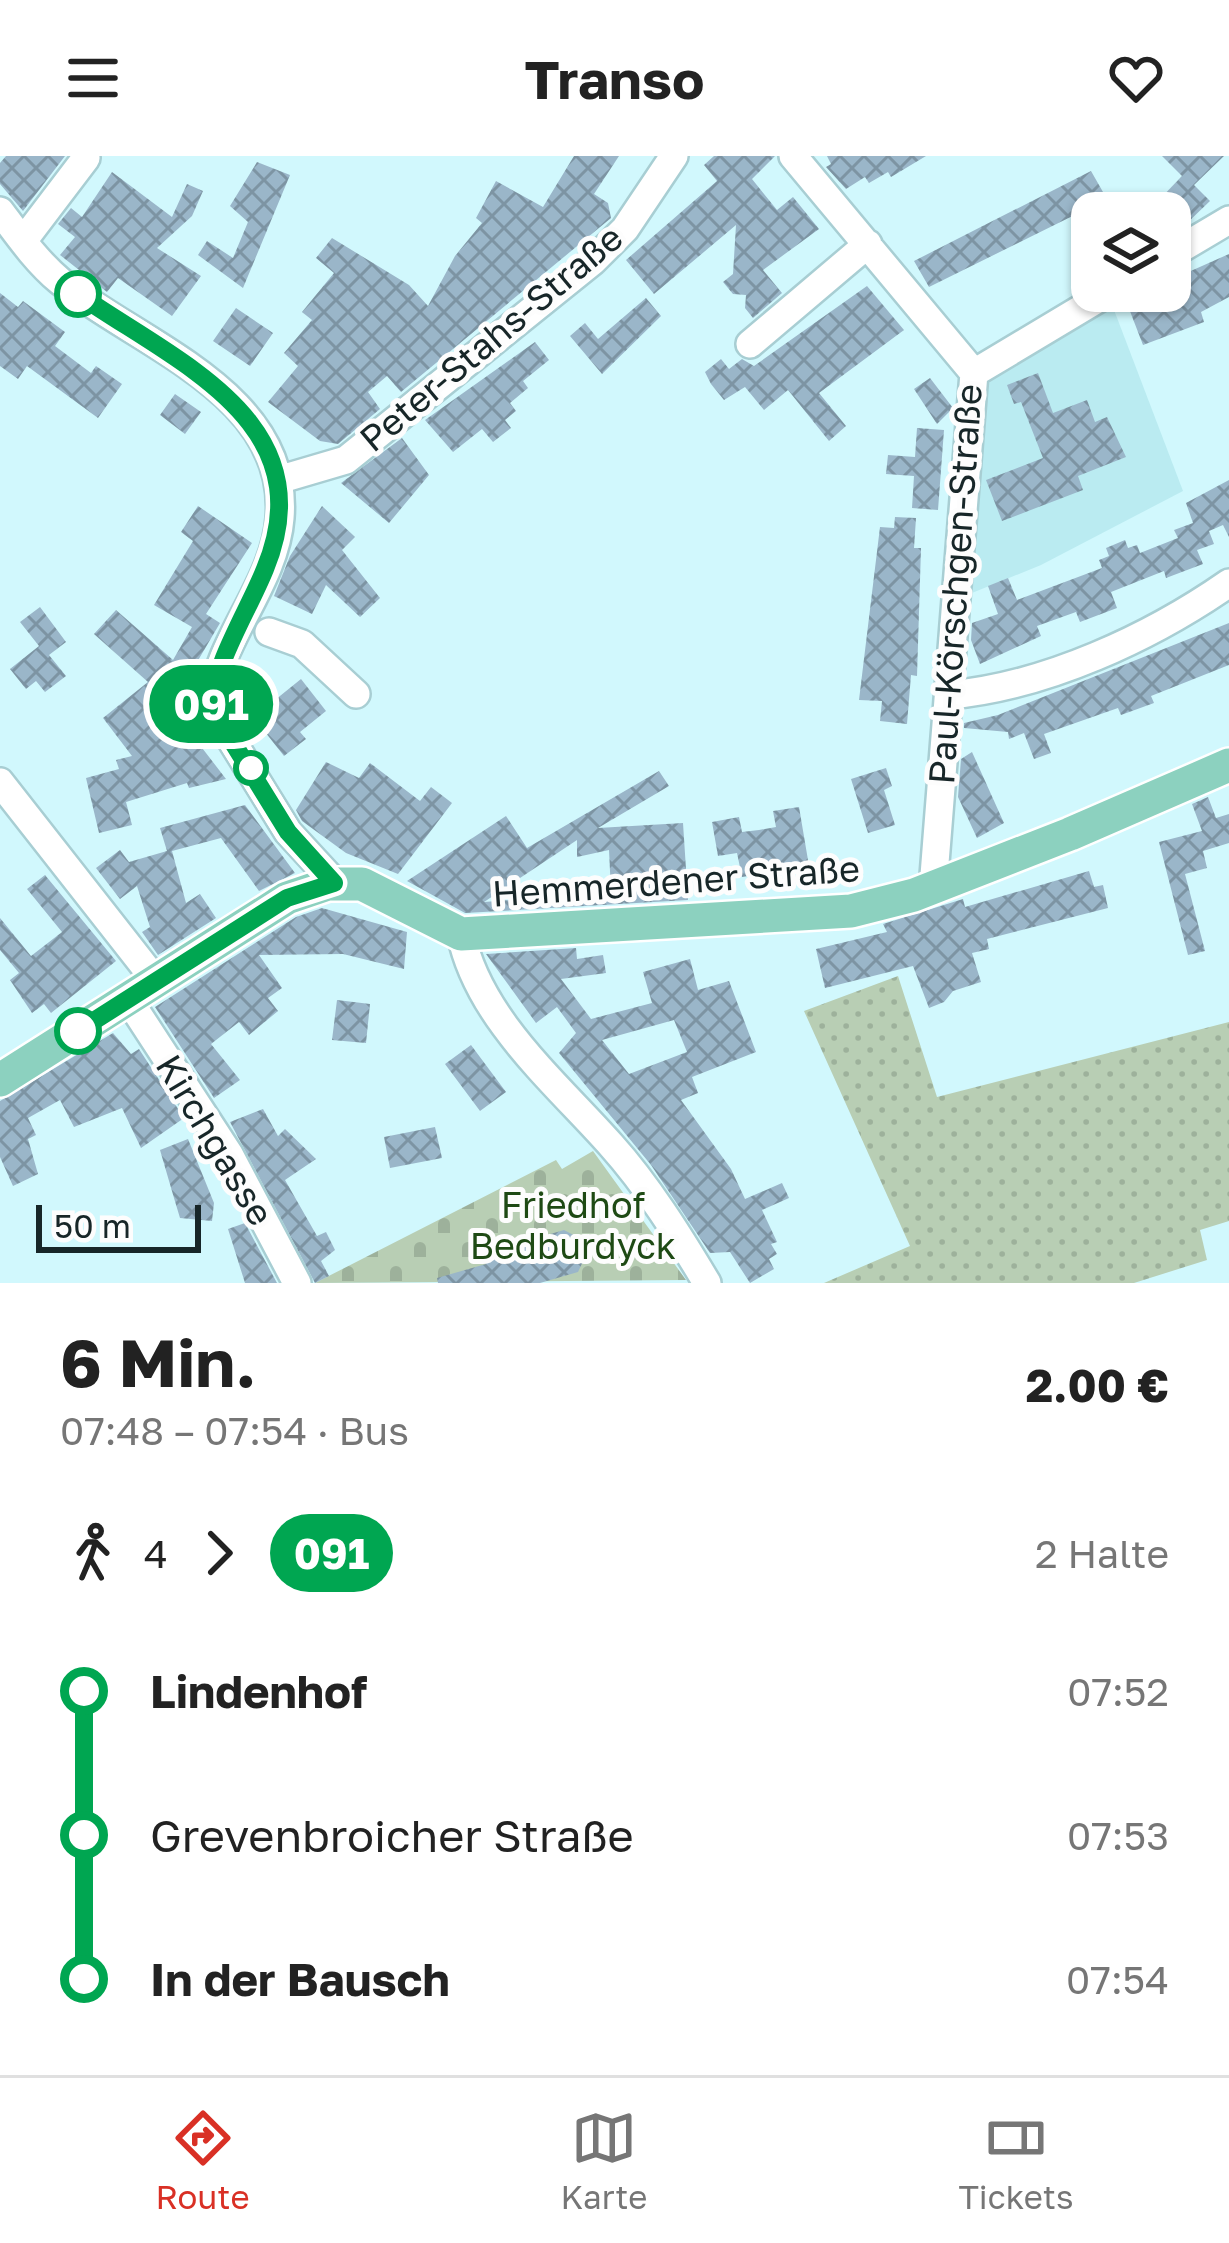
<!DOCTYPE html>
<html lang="de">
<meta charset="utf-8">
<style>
body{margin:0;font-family:"Golos Text",sans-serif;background:#f6f6f6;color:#222;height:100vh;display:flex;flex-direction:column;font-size:45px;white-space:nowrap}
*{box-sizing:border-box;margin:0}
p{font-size:39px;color:#767676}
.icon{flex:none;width:66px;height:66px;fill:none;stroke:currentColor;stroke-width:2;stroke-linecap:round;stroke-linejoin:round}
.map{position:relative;height:1127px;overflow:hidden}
.details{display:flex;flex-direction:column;background:#fff;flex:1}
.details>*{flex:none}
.badge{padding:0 24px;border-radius:39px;font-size:42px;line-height:78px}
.fabs{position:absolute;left:1071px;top:36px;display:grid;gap:24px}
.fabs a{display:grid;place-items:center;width:120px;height:120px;border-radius:24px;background:#fff;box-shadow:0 3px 9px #0004;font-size:60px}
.scale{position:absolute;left:36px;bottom:30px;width:165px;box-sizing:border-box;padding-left:12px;border:6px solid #172628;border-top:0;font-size:33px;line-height:42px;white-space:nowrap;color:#172628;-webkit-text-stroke:9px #fdfdfd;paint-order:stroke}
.map>.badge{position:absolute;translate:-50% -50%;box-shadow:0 0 0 6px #fff}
.legs{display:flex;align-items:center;gap:18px;height:132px;padding:0 60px;font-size:39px}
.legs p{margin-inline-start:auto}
.head{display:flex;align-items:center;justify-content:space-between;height:204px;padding:0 60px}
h1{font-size:66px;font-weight:700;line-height:90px}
ul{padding:0 60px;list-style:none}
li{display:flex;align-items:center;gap:42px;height:144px;font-size:45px}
li i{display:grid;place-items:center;width:18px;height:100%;margin:0 15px;background:currentColor}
li i::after{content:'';width:30px;height:30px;margin:-15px;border:9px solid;border-radius:50%;background:#fff}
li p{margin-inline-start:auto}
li:first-child i{background:linear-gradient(#0000 50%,currentColor 0)}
li:last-child i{background:linear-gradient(currentColor 50%,#0000 0)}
header{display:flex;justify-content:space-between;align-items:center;height:156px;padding:0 60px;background:#fff;font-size:54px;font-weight:700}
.dock{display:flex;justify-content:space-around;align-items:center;height:168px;border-top:3px solid #e0e0e0;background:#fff;font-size:33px;color:#767676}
.dock a{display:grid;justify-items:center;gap:6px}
.dock .on{color:#d93025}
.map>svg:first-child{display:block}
.built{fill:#baebf1}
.grass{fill:url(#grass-dots)}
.cemetery{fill:url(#cemetery-stones)}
.building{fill:url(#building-cross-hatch);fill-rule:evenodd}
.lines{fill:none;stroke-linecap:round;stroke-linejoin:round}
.minor-casing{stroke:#a8ced3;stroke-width:32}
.major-casing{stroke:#fff;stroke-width:38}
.minor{stroke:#fff;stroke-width:27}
.major{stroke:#8cd1bf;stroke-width:33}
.line-1-casing{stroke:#fff;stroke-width:27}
.line-1{stroke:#00a651;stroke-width:18}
.stop-1-dot{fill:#fff;stroke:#00a651;stroke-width:6}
.labels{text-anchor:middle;stroke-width:10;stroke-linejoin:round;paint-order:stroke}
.street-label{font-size:36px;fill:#172628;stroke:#fdfdfd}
.park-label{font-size:36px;fill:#1e4a14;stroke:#fdfdfd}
</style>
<header><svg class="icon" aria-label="menu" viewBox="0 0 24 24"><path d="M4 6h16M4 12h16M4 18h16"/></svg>Transo<svg class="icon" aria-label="heart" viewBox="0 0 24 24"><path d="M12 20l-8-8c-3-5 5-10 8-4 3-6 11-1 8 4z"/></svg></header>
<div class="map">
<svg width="1229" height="1127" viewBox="0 0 1229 1127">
<defs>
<pattern id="grass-dots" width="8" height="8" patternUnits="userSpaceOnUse" patternTransform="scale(3)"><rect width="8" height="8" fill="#b8ceb4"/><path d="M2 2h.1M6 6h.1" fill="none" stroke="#9db19b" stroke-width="1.8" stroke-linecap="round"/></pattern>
<pattern id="cemetery-stones" width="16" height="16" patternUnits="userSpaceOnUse" patternTransform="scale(3)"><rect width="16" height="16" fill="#b8ceb4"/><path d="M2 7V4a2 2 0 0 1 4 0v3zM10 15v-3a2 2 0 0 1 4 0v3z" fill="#9db19b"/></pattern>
<pattern id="building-cross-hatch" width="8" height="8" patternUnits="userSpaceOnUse" patternTransform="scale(3)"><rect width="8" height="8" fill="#9ab6c9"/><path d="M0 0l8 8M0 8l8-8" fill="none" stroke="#7d94a3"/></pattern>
</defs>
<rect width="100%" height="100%" fill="#d1f8fd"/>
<path class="built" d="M1111 146 1183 335 1041 409 967 439 981 244 991 223Z"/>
<path class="grass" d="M898 820 937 941 1229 866V1065L1200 1074 1207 1104 1134 1127H824L910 1090 804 855Z"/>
<path class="cemetery" d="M593 995 686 1124 315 1127 556 1004 562 1013Z"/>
<path class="building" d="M6 0H65L23 55 0 28V7Z
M574 0H619L594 38 608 47 611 62 401 236 387 220 368 236 380 253 338 288 320 285 268 246 298 210 284 197 312 164 302 156 334 117 316 102 332 82 409 129 428 150 455 100 482 67 476 62 496 25 543 51Z
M714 0H775L752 23 777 54 793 41 819 73 763 114 782 137 753 162 745 152 746 139 733 138 723 126 733 118 736 69 654 138 626 104 717 25 704 9Z
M827 0H926L891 21 888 16 869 27 865 21 846 33 826 11 831 8Z
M1162 0H1224L1194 29 1210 45 1185 69 1159 44 1182 20Z
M257 6 290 19 243 132 198 99 207 85 233 102 248 66 230 50Z
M1091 15 1107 43 929 131 914 105Z
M112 16 172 61 187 28 203 35 192 60 157 92 201 120 172 160 118 122 107 136 60 99 75 81 58 68 71 52 82 61Z
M1229 98V141L1201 156 1204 166 1143 189 1128 150 1149 142 1146 135H1179L1184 118Z
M867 130 904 174 819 237 846 270 829 285 788 234 764 254 745 231 724 244 711 228 705 216 721 203 729 213 742 203 754 210Z
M0 137 18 151 23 145 65 176 55 190 91 217 96 210 122 228 98 262 27 210 18 223 0 210Z
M646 142 661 160 602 218 570 180 585 167 598 183Z
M236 152 273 177 250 210 213 185Z
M535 186 549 204 523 225 528 232 510 247 516 255 505 264 511 272 493 286 482 273 453 296 425 264Z
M1038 217 1053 257 1087 244 1095 266 1107 261 1126 301 1078 320 1083 334 1002 365 986 324 1043 302 1021 246 1014 248 1007 229Z
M930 222 953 252 937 268 914 233Z
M175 238 201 256 185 278 160 259Z
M917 272 944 274 938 354 912 352 914 320 886 318 888 299 915 301Z
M402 282 429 319 389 367 341 327Z
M1229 324V381L1223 369 1209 375 1214 388 1197 394 1203 408 1166 422 1164 415 1111 436 1117 452 1080 466 1076 456 1037 470 1041 480 980 508 971 484 972 467 998 458 988 430 1008 422 1017 444 1102 412 1099 404 1109 400 1106 392 1125 384 1128 392 1137 389 1140 397 1178 382 1174 374 1193 367 1186 347Z
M198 350 252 387 206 458 220 467 190 518 166 545 226 623 189 632 187 627 126 646 132 669 99 677 86 622 119 613 116 604 132 600 103 562 148 526 94 478 116 454 173 504 192 471 154 449 193 385 181 376Z
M322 350 355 381 342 394 380 442 360 461 326 429 312 458 274 440 290 400Z
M895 361 916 362 914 392H921L917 520 911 519 907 568 880 565 882 545 859 544 880 371 894 372Z
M40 451 66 486 49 499 66 520 45 536 36 525 26 533 10 513 39 490 20 466Z
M1229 467V509L1151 540 1154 547 1121 559 1118 552 1044 578 1051 597 1034 603 1024 577 1009 583 1008 576 964 572V567L998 559Z
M254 517 275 544 301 523 326 555 300 576 306 583 284 600 232 534Z
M972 596 1004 667 977 682 958 641 961 603Z
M326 606 359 622 370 607 420 645 431 631 452 647 398 718 346 697 302 665 296 654Z
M886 612 892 630 884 634 895 669 868 677 851 623Z
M659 615 669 630 598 672 683 667 688 744 465 757 407 725 506 660 527 692ZM577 684V701L609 694 611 736 484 746Z
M1208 641 1216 662 1229 658V687L1203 695 1207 712 1185 718 1205 795 1188 799 1159 686 1202 675 1192 648Z
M245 649 295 717 259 735 221 682 172 695 186 747 200 738 216 762 158 799 142 776 150 771 137 730 120 743 96 712 120 694 129 706 167 695 160 672Z
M799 651 809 710 742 721 737 697 718 700 712 666 739 661 742 676 759 674 776 671 773 655Z
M1089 715 1094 731 1103 729 1108 752 987 783 989 793 972 797 981 826 953 835 944 846 929 852 913 810 825 832 816 793 887 776 883 768 963 743 965 751Z
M45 719 116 805 51 857 44 848 32 857 10 824 19 817 0 794V762L31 800 62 776 27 733Z
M322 752 407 776 404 813 343 798 259 799 282 832 268 842 278 855 249 879 239 866 211 888 240 924 214 942 155 851 296 761Z
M576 792 577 803 603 799 606 817 561 823 591 863 652 847 643 816 690 803 698 834 729 825 756 896 692 921 698 937 681 944 731 1013 745 1043 782 1027 789 1042 762 1054 777 1086 771 1088 777 1098 769 1103 774 1113 750 1127 730 1096 710 1097 651 1009 559 897 576 877 557 851 536 867 486 798ZM674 864 687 896 629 918 602 884Z
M337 844 370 848 366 887 332 884Z
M113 877 131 898 139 893 184 962 141 992 122 952 74 971 60 944 28 962 36 979 28 983 38 1018 13 1030 0 1001V945Z
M471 889 506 936 480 955 445 908Z
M263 953 278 980 285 973 316 1003 285 1024 317 1080 326 1076 335 1094 321 1105 329 1120 315 1127 230 966Z
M435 971 442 1002 390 1012 384 981Z
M188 983 214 1047 212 1065 180 1062 174 1042 160 994Z
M245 1067 277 1127H245L228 1073Z
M564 1074 602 1094 586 1099 578 1116 540 1127H438L437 1122 486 1108 483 1098Z"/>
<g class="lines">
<defs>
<path id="minor" d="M793 0 974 217 933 732
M0 55C18 79 36 105 60 125 139 189 290 237 280 362 275 429 216 485 211 551L288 676 335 727
M23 85 86 2
M1170 99 1229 64
M750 188 868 88
M974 217 1111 135
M278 324 346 304 593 105 625 73 674 0
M269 476 302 488 356 538
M950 539C1046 530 1150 482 1229 427
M0 626 156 825
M461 778C478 862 556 927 611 989 647 1029 679 1080 707 1127
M128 843 229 998 297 1127"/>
<path id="major" d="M0 924 287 742 328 728H362L461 778 851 755 914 739 1070 678 1229 609"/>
</defs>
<use href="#minor" class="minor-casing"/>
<use href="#major" class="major-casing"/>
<use href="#minor" class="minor"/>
<use href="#major" class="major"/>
</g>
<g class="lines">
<defs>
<path id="line-1" d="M78 875 287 742 334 727 288 676 211 551C215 506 248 455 265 413 326 266 177 207 78 138"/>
</defs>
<use href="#line-1" class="line-1-casing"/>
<use href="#line-1" class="line-1"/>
</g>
<g class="stop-1-dot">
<circle cx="78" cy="138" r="21"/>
<circle cx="251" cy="612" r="15"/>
<circle cx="78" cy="875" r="21"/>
</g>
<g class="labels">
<g class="street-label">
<text transform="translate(491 182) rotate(-40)" y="13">Peter-Stahs-Straße</text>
<text transform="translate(955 428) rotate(-86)" y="13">Paul-Körschgen-Straße</text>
<text transform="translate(676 725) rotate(-4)" y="13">Hemmerdener Straße</text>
<text transform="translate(215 984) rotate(59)" y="13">Kirchgasse</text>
</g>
<g class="park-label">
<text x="573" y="1062">Friedhof<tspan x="573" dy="41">Bedburdyck</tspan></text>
</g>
</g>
</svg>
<div class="fabs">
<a><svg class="icon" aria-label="layers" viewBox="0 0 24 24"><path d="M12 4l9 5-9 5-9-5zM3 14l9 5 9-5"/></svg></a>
</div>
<div class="scale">50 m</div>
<b class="badge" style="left:211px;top:548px;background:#00a651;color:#fff">091</b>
</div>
<section class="details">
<div class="head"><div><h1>6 Min.</h1><p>07:48 – 07:54 · Bus</p></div><b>2.00 €</b></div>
<div class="legs"><svg class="icon" aria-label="walk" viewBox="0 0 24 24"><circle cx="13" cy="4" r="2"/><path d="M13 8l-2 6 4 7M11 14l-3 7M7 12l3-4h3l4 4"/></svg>4<svg class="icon" aria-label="forward" viewBox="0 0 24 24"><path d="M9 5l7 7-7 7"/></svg><b class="badge" style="background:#00a651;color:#fff">091</b><p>2 Halte</p></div>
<ul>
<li><i style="color:#00a651"></i><b>Lindenhof</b><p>07:52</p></li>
<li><i style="color:#00a651"></i><span>Grevenbroicher Straße</span><p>07:53</p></li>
<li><i style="color:#00a651"></i><b>In der Bausch</b><p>07:54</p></li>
</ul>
</section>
<nav class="dock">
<a class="on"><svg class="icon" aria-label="directions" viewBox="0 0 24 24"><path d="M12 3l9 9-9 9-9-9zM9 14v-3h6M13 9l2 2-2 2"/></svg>Route</a>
<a><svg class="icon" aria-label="map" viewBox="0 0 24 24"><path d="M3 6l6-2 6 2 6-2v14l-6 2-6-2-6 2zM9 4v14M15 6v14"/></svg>Karte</a>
<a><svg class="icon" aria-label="tickets" viewBox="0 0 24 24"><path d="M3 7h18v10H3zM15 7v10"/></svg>Tickets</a>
</nav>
